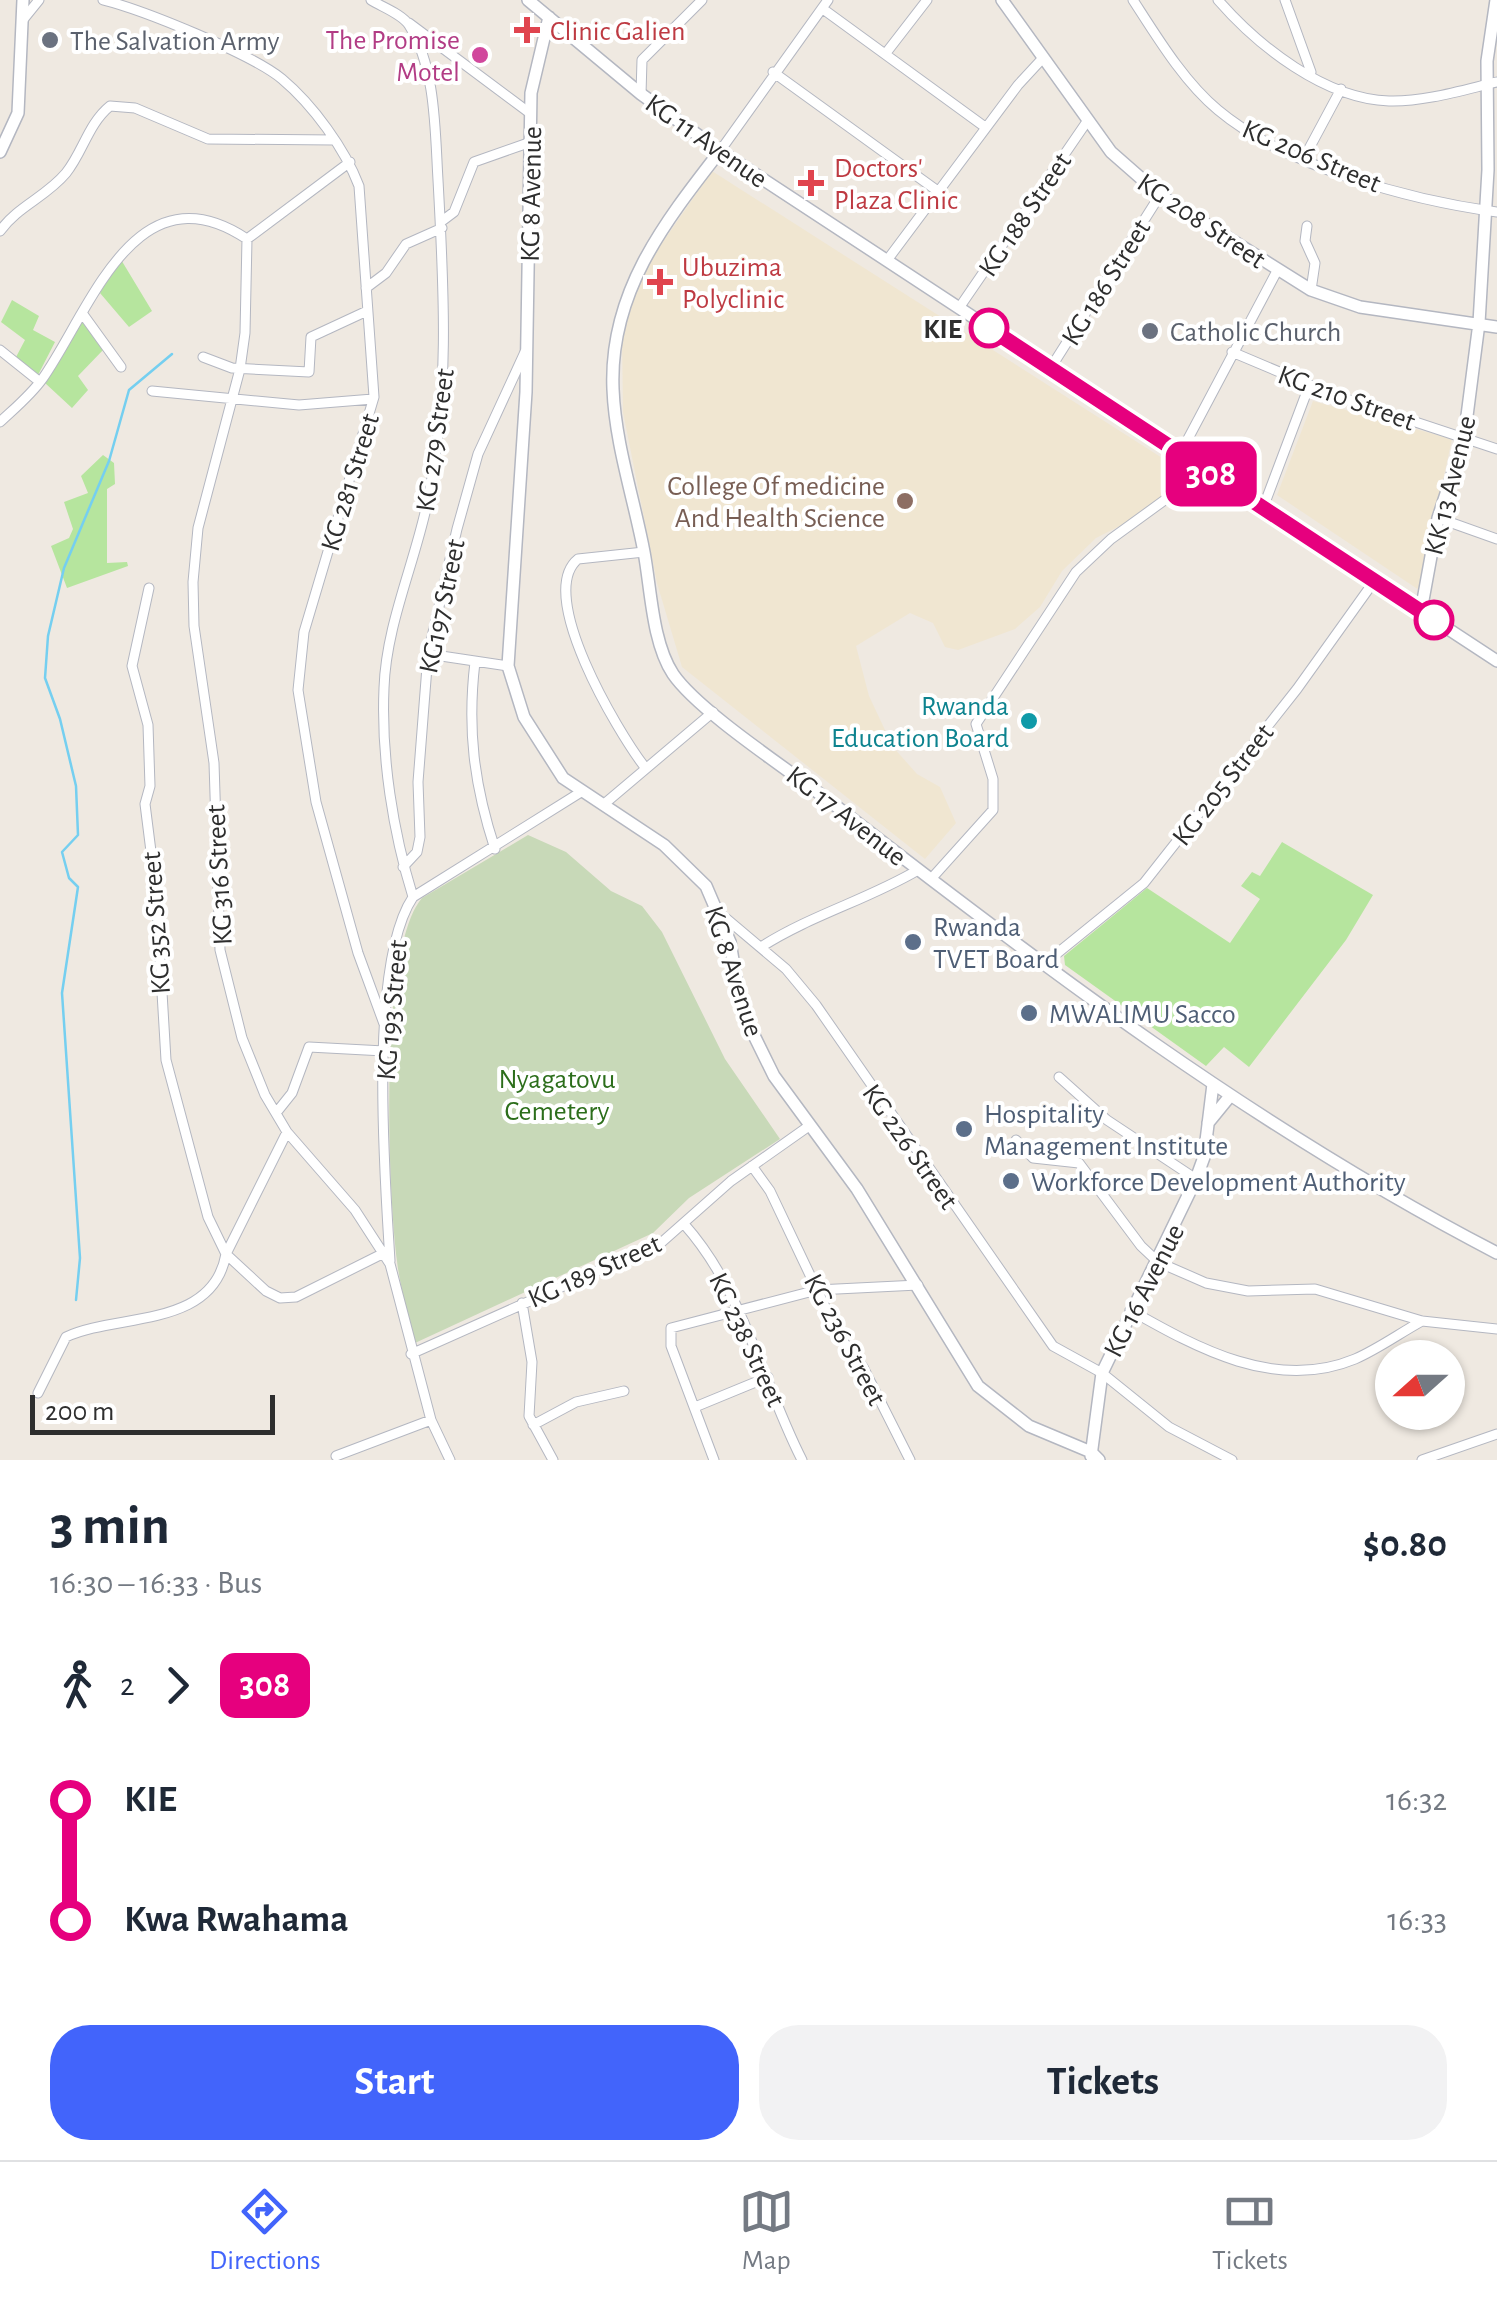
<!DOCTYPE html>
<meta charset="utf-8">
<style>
body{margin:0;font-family:"Alegreya Sans",sans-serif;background:#f2f2f3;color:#1f2937;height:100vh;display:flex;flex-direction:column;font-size:38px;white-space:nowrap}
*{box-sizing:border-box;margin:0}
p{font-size:32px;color:#747a83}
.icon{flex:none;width:55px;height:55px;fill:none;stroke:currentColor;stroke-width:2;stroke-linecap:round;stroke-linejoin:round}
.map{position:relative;height:1460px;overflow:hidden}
.side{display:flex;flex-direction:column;background:#fff;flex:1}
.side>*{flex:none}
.badge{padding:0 20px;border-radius:15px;font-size:35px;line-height:65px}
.needle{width:65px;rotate:249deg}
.fabs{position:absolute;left:1375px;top:1340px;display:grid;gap:20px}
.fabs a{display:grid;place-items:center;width:90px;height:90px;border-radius:50%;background:#fff;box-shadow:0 2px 8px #0004;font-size:50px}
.scale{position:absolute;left:30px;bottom:25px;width:245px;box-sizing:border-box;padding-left:10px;border:5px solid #2e2e2e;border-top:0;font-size:28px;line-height:35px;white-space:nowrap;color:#2e2e2e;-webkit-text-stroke:8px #fff;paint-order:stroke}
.map>.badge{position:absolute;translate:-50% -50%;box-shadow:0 0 0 5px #fff}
.legs{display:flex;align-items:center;gap:15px;height:110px;padding:0 50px;font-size:32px}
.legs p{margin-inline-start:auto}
.overview{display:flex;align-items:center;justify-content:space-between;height:170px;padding:0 50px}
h1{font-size:55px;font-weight:700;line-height:75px}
.primary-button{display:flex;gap:20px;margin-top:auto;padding:20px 50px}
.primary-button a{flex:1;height:115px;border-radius:40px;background:#4264fb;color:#fff;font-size:40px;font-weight:700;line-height:115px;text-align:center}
.primary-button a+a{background:#f2f2f3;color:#1f2937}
ul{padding:0 50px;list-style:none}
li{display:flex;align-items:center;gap:35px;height:120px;font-size:38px}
li i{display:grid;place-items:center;width:15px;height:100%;margin:0 12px;background:currentColor}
li i::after{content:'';width:25px;height:25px;margin:-12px;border:8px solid;border-radius:50%;background:#fff}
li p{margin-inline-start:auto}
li:first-child i{background:linear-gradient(#0000 50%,currentColor 0)}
li:last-child i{background:linear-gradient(currentColor 50%,#0000 0)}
.dock{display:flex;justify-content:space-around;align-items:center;height:140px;border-top:2px solid #e0e1e3;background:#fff;font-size:28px;color:#747a83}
.dock a{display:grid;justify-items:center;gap:5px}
.dock .active{color:#4264fb}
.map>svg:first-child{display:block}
.education{fill:#f0e6d1}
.green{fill:#b6e59e}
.cemetery{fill:#c8d9b8}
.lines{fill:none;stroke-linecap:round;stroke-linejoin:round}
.stream{stroke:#75cff0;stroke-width:2.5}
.street-casing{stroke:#b4b7c1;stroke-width:11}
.secondary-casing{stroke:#b4b7c1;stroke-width:14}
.street{stroke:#fff;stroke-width:9}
.secondary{stroke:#fff;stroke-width:11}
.line-1-casing{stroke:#fff;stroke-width:22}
.line-1{stroke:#e6007e;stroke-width:15}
.health-dot{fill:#e0444e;stroke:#fff;stroke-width:4}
.worship-dot{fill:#6b7280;stroke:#fff;stroke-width:4}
.hotel-dot{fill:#d1479c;stroke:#fff;stroke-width:4}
.stop-1-dot{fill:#fff;stroke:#e6007e;stroke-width:5}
.education-dot{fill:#8d6e63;stroke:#fff;stroke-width:4}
.culture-dot{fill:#0f9aa8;stroke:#fff;stroke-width:4}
.service-dot{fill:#5c6f8a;stroke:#fff;stroke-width:4}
.labels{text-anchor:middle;stroke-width:8;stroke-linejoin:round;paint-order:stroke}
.health-label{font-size:28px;fill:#be3a42;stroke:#fff;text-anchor:start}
.hotel-label{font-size:28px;fill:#b23c85;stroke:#fff;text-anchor:end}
.worship-label{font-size:28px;fill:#5b616d;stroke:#fff;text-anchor:start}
.street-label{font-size:28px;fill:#2e2e2e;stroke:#fff}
.stop-label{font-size:28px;font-weight:bold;fill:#2e2e2e;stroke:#fff;text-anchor:end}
.education-label{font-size:28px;fill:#785e54;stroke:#fff;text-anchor:end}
.culture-label{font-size:28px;fill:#0d838f;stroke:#fff;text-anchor:end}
.service-label{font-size:28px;fill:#4e5e75;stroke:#fff;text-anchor:start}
.park-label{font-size:28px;fill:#2c6e1b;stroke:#fff}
</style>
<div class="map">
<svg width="1497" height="1460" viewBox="0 0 1497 1460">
<rect width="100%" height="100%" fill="#efe9e1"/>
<path class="education" d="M712 171 1203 484 1096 538 1062 571 1040 607 1015 629 958 650 945 647 933 623 910 613 856 646 869 696 893 747 917 774 940 787 956 823 925 859 682 667 657 583 623 412 622 337 642 272Z
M1313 401 1452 439 1419 590 1277 495Z"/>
<path class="green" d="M120 258 152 311 129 327 100 293Z
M12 300 39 316 33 330 55 342 38 375 15 359 25 340 1 322Z
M82 318 104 349 78 376 88 390 72 408 45 383Z
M103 455 114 463 115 484 107 489V563L127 562 128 566 67 588 51 546 69 538 73 529 64 502 88 493 81 476Z
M1282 842 1373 895 1346 940 1249 1067 1224 1047 1206 1066 1065 965 1064 956 1147 888 1230 943 1260 899 1241 886 1252 872 1260 876Z"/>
<path class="cemetery" d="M528 835 566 852 611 891 642 906 662 932 725 1059 780 1139 689 1198 653 1233 415 1343C409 1316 400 1288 397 1261 388 1190 378 949 422 898Z"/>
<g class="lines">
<path class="stream" d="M76 1300 80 1258 62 993 78 887 69 878 62 852 78 835 76 786 60 719 45 678 48 636 64 568 109 461 129 390 172 354"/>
<defs>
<path id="street" d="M103 0C143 10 252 54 282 79 313 105 345 149 359 186L374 397 304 632 298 690 316 802 358 953 387 1032
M371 0C382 7 402 14 409 25 436 68 435 131 438 180 444 290 450 395 427 504 414 565 386 626 384 688 381 757 393 832 413 897
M1133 0C1157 37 1184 82 1218 110 1286 167 1410 200 1497 212
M1218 0C1258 46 1325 99 1389 101 1424 102 1463 90 1497 82
M1285 0 1311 72
M823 9 985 127
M22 21 39 0
M409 23 531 114
M886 53 927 0
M773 72 939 192
M641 94 642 60 702 0
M720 151 828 0
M1304 158 1341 89
M442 221 454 212 474 162 528 143
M1307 226 1305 241 1315 263 1311 290
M0 231C18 206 46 197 66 173 83 152 88 124 110 106L135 108 208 139 334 140
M247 239 245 333 240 369 198 528 193 582 194 626 214 763 220 950 242 1038 265 1095 287 1132 355 1210 390 1264 431 1420 450 1460
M888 259 1018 85 1042 59
M366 288 386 273 406 244 442 228
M959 308 1088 120
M82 313 121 367
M0 350 40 382
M1232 352 1334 395 1497 449
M203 357 232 368 309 372 311 337 367 311
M1050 369 1160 195
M152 391 299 405 373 399
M0 422C15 408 31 395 43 378 91 309 136 165 247 239L350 162
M1181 452 1277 271
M1263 508 1309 386
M1438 518 1497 539
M149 588 132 666 148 725 150 786 145 804 156 891 166 1060 208 1217 226 1254 266 1291 280 1298 296 1297 384 1253
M428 654 508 666
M475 662C467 729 474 785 495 849
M644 766C618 732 535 594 578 559L644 552
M603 805 713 712
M403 867 417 852 420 837 418 782 428 654 457 529 478 454 525 352
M931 879 993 810V779L976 724 1076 572 1111 539 1206 470
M722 915 786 969 816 1005 1053 1346 1102 1373 1169 1427 1232 1460
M761 947C811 915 867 900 918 870
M1044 964 1144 883 1297 689 1375 580
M1059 1077 1107 1120 1196 1179
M276 1113 292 1093 309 1047 384 1051
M1016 1140 1033 1158 1079 1163 1141 1246 1158 1262 1206 1283 1248 1291 1315 1289 1422 1321 1497 1329
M752 1166 770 1191 839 1336 863 1367 910 1460
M684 1224C744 1291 762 1382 802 1460
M390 1261C385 1177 368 964 413 897L581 792
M522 1303 532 1362 529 1416 553 1460
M1130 1310C1197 1348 1276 1392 1355 1359 1378 1349 1400 1333 1422 1321
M411 1354 662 1242 731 1181 809 1126
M38 1393 66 1337C117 1313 213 1329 226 1254L287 1132
M695 1407 768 1377
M533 1425 576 1402 624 1391
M336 1456 431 1420
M714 1460 671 1346V1328L817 1290 918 1285
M1422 1460 1497 1434"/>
<path id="secondary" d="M528 0 641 94 720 151 1497 661
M1002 0 1111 152 1160 195 1311 290 1360 307 1497 327
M549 17 531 93 526 392 508 666 524 717 563 778 664 845 706 886 730 942 741 1009 774 1076 857 1189 978 1386 1029 1426 1091 1452 1099 1460
M720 151C664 223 609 293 613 389 615 443 634 499 644 552 651 589 652 642 673 674 699 712 792 772 832 803 1043 967 1259 1130 1497 1253
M0 152 18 113 23 0
M1421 611 1438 518 1464 439 1479 323 1488 170 1487 61 1496 0
M1208 1123 1230 1096
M1091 1456 1102 1373 1196 1179 1204 1157 1213 1084"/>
</defs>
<use href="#street" class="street-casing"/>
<use href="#secondary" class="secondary-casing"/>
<use href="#street" class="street"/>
<use href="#secondary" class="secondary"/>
</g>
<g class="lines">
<defs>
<path id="line-1" d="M989 328 1434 620"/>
</defs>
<use href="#line-1" class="line-1-casing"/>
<use href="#line-1" class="line-1"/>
</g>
<g class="health-dot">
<path d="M522 15h10v10h10v10h-10v10h-10v-10h-10v-10h10z"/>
<path d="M806 168h10v10h10v10h-10v10h-10v-10h-10v-10h10z"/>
<path d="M655 267h10v10h10v10h-10v10h-10v-10h-10v-10h10z"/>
</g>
<g class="worship-dot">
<circle cx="50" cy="40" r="10"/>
<circle cx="1150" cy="331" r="10"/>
</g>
<circle class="hotel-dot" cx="480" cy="55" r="10"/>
<g class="stop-1-dot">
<circle cx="989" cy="328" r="18"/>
<circle cx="1434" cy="620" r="18"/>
</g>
<circle class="education-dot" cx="905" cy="501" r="10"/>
<circle class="culture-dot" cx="1029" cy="721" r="10"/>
<g class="service-dot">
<circle cx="913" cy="942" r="10"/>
<circle cx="1029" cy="1013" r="10"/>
<circle cx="964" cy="1129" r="10"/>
<circle cx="1011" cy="1181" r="10"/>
</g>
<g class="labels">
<g class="health-label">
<text x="550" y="40">Clinic Galien</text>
<text x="834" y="177">Doctors'<tspan x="834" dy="32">Plaza Clinic</tspan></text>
<text x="682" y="276">Ubuzima<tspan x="682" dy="32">Polyclinic</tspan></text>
</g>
<g class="hotel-label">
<text x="460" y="49">The Promise<tspan x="460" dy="32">Motel</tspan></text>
</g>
<g class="worship-label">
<text x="70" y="50">The Salvation Army</text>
<text x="1170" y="341">Catholic Church</text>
</g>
<g class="street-label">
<text transform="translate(707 140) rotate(35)" y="10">KG 11 Avenue</text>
<text transform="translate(1312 155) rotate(23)" y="10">KG 206 Street</text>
<text transform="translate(530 194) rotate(-89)" y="10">KG 8 Avenue</text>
<text transform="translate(1024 214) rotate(-56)" y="10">KG 188 Street</text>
<text transform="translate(1202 220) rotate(34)" y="10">KG 208 Street</text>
<text transform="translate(1105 282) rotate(-58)" y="10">KG 186 Street</text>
<text transform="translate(1347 397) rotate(20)" y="10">KG 210 Street</text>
<text transform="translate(434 440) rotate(-82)" y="10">KG 279 Street</text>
<text transform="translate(349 482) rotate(-73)" y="10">KG 281 Street</text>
<text transform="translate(1449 485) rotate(-76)" y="10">KK 13 Avenue</text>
<text transform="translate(441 606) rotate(-78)" y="10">KG197 Street</text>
<text transform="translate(1222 784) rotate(-52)" y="10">KG 205 Street</text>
<text transform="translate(847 815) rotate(38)" y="10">KG 17 Avenue</text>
<text transform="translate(218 875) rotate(-93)" y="10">KG 316 Street</text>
<text transform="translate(155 923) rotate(-94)" y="10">KG 352 Street</text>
<text transform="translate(735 971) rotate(72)" y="10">KG 8 Avenue</text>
<text transform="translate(391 1010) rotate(-85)" y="10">KG 193 Street</text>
<text transform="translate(911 1146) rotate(55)" y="10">KG 226 Street</text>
<text transform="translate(594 1270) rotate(-24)" y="10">KG 189 Street</text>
<text transform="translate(1143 1290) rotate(-63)" y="10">KG 16 Avenue</text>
<text transform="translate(748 1339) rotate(65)" y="10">KG 238 Street</text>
<text transform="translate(846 1339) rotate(62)" y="10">KG 236 Street</text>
</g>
<g class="stop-label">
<text x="962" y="338">KIE</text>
</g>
<g class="education-label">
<text x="885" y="495">College Of medicine<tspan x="885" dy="32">And Health Science</tspan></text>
</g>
<g class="culture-label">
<text x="1009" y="715">Rwanda<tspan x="1009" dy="32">Education Board</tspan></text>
</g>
<g class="service-label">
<text x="933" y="936">Rwanda<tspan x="933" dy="32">TVET Board</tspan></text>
<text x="1049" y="1023">MWALIMU Sacco</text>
<text x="984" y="1123">Hospitality<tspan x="984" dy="32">Management Institute</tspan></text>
<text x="1031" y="1191">Workforce Development Authority</text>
</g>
<g class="park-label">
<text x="557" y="1088">Nyagatovu<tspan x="557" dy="32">Cemetery</tspan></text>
</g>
</g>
</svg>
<div class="fabs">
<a><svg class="needle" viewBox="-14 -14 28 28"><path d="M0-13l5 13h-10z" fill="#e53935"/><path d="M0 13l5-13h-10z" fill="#747a83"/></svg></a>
</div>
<div class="scale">200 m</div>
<b class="badge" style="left:1211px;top:474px;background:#e6007e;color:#fff">308</b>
</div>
<section class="side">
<div class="overview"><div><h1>3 min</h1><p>16:30 – 16:33 · Bus</p></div><b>$0.80</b></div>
<div class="legs"><svg class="icon" aria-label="walk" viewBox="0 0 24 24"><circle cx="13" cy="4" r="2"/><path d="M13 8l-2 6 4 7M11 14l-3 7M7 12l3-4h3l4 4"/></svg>2<svg class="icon" aria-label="forward" viewBox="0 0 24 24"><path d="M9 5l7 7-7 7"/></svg><b class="badge" style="background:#e6007e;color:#fff">308</b></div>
<ul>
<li><i style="color:#e6007e"></i><b>KIE</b><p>16:32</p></li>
<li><i style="color:#e6007e"></i><b>Kwa Rwahama</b><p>16:33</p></li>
</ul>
<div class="primary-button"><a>Start</a><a>Tickets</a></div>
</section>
<nav class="dock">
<a class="active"><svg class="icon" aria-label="directions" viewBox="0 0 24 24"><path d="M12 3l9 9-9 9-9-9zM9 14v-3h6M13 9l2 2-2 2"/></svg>Directions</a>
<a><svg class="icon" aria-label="map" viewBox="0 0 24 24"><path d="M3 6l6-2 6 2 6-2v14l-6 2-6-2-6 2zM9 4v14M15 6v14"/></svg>Map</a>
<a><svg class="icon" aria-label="tickets" viewBox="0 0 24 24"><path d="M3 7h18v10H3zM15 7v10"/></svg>Tickets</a>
</nav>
